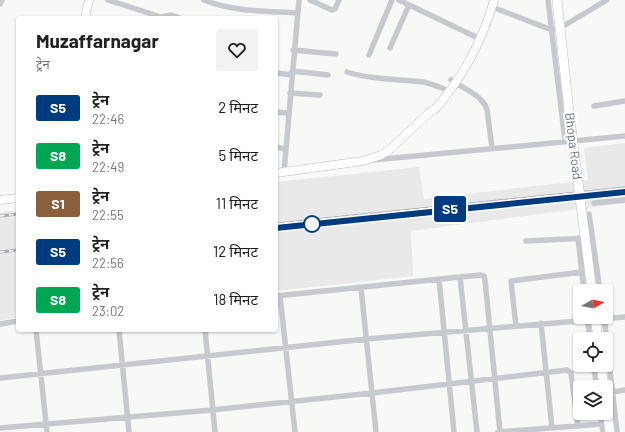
<!DOCTYPE html>
<html lang="hi">
<meta charset="utf-8">
<style>
body{margin:0;font-family:Barlow,"Noto Sans Devanagari",sans-serif;background:#f2f2f2;color:#202124;height:100vh;display:flex;flex-direction:column;font-size:15px;white-space:nowrap}
*{box-sizing:border-box;margin:0}
p{font-size:13px;color:#757577}
.icon{flex:none;width:22px;height:22px;fill:none;stroke:currentColor;stroke-width:2;stroke-linecap:round;stroke-linejoin:round}
.map{position:relative;flex:1;overflow:hidden}
.panel{position:absolute;left:16px;top:16px;width:262px;height:316px;display:flex;flex-direction:column;background:#fff;border-radius:4px;box-shadow:0 1px 3px #0004}
.panel>*{flex:none}
.badge{padding:0 8px;border-radius:3px;font-size:14px;line-height:26px}
.needle{width:26px;rotate:81deg}
.buttons{position:absolute;left:573px;top:284px;display:grid;gap:8px}
.buttons a{display:grid;place-items:center;width:40px;height:40px;border-radius:4px;background:#fff;box-shadow:0 1px 3px #0004;font-size:20px}
.map>.badge{position:absolute;translate:-50% -50%;box-shadow:0 0 0 2px #fff}
.round{display:grid;place-items:center;flex:none;width:42px;height:42px;border-radius:4px;background:#f2f2f2}
.headline{display:flex;align-items:center;justify-content:space-between;height:68px;padding:0 20px}
h1{font-size:19px;font-weight:700;line-height:30px}
ul{padding:0;list-style:none}
li{display:flex;align-items:center;gap:12px;height:48px;padding:0 20px}
li div{flex:1}
li b{display:block;font-size:15px}
li em{font-style:normal}
li .badge{min-width:44px;font-weight:700;text-align:center}
.map>svg:first-child{display:block}
.built{fill:#e9e9e9}
.lines{fill:none;stroke-linecap:round;stroke-linejoin:round}
.secondary-casing{stroke:#b8bcc2;stroke-width:9}
.primary-casing{stroke:#b9bcc1;stroke-width:10}
.street{stroke:#c6c9cd;stroke-width:5.5}
.secondary{stroke:#fff;stroke-width:8}
.primary{stroke:#fff;stroke-width:9}
.rail-casing{stroke:#a9acb3;stroke-width:3}
.rail{stroke:#fff;stroke-width:1.5;stroke-dasharray:4.5;stroke-linecap:butt}
.primary-bridge-casing{stroke:#b9bcc1;stroke-width:10;stroke-linecap:butt}
.primary-bridge{stroke:#fff;stroke-width:9}
.line-casing{stroke:#fff;stroke-width:9}
.line{stroke:#003b80;stroke-width:6}
.stop-dot{fill:#fff;stroke:#003b80;stroke-width:2}
.labels{text-anchor:middle;stroke-width:4;stroke-linejoin:round;paint-order:stroke}
.street-label{font-size:13px;fill:#687286;stroke:#fff}
</style>
<div class="map">
<svg width="625" height="432" viewBox="0 0 625 432">
<rect width="100%" height="100%" fill="#f8f8f6"/>
<path class="built" d="M625 143V203L411 231 413 276 276 291V182L419 167 424 199 588 180 584 148Z
M18 210V318L0 320V212Z"/>
<g class="lines">
<defs>
<path id="secondary" d="M85 18 89 0
M276 173 363 161 381 155 389 150 430 112C437 109 441 103 445 97 468 68 484 35 494 0
M0 200 18 198"/>
<path id="primary" d="M557 0 569 112
M601 365 604 387
M606 404 610 432"/>
</defs>
<use href="#secondary" class="secondary-casing"/>
<use href="#primary" class="primary-casing"/>
<path class="street" d="M108 0 161 17 171 15 180 18
M204 0C234 12 266 11 297 13
M310 0 332 10 335 9 339 0
M399 0 480 39
M548 0 565 141
M0 4 2 0
M492 7 552 30 560 28 607 0
M390 48 409 5
M293 50 336 54
M369 55 392 0
M292 71 328 75
M347 72C372 80 398 79 423 82 433 84 441 88 450 91
M276 73 292 75
M451 80C462 88 482 95 487 109L492 148
M290 93 320 95
M594 106 625 101
M276 112 288 113
M276 147 285 149
M373 160 625 136
M284 172 299 0
M594 203 625 200
M589 214 600 291
M578 238 584 291
M526 241 588 238
M460 277 477 432
M439 279 454 432
M361 288 376 432
M276 296 460 277 481 275 484 276 485 280 500 432
M280 296 295 432
M587 317 590 339
M604 317 617 432
M541 323 552 428
M0 324 18 321
M516 326 511 281 582 272
M36 330 47 432
M119 330 129 432
M205 330 215 432
M593 365 597 387
M0 378 366 339 625 317
M613 392 625 390
M600 413 603 432
M0 428 212 410 372 393 567 370 571 373 578 426
M498 432 602 424"/>
<use href="#secondary" class="secondary"/>
<use href="#primary" class="primary"/>
<defs>
<path id="rail" d="M0 216 18 214
M276 224 625 188
M0 252 18 250"/>
</defs>
<use href="#rail" class="rail-casing"/>
<use href="#rail" class="rail"/>
<defs>
<path id="primary-bridge" d="M569 112 592 291
M595 317 598 339"/>
</defs>
<use href="#primary-bridge" class="primary-bridge-casing"/>
<use href="#primary-bridge" class="primary-bridge"/>
</g>
<g class="lines">
<defs>
<path id="line" d="M276 228 625 192"/>
</defs>
<use href="#line" class="line-casing"/>
<use href="#line" class="line"/>
</g>
<circle class="stop-dot" cx="312" cy="224" r="8"/>
<g class="labels">
<g class="street-label">
<text transform="translate(574 146) rotate(83)" y="5">Bhopa Road</text>
</g>
</g>
</svg>
<div class="buttons">
<a><svg class="needle" viewBox="-14 -14 28 28"><path d="M0-13l5 13h-10z" fill="#e53935"/><path d="M0 13l5-13h-10z" fill="#757577"/></svg></a>
<a><svg class="icon" aria-label="locate" viewBox="0 0 24 24"><circle cx="12" cy="12" r="6"/><path d="M12 2v4M12 18v4M2 12h4M18 12h4"/></svg></a>
<a><svg class="icon" aria-label="layers" viewBox="0 0 24 24"><path d="M12 4l9 5-9 5-9-5zM3 14l9 5 9-5"/></svg></a>
</div>
<b class="badge" style="left:450px;top:209px;background:#003b80;color:#fff">S5</b>
<section class="panel">
<div class="headline"><div><h1>Muzaffarnagar</h1><p>ट्रेन</p></div><a class="round"><svg class="icon" aria-label="heart" viewBox="0 0 24 24"><path d="M12 20l-8-8c-3-5 5-10 8-4 3-6 11-1 8 4z"/></svg></a></div>
<ul>
<li><span class="badge" style="background:#003b80;color:#fff">S5</span><div><b>ट्रेन</b><p>22:46</p></div><em>2 मिनट</em></li>
<li><span class="badge" style="background:#00a651;color:#fff">S8</span><div><b>ट्रेन</b><p>22:49</p></div><em>5 मिनट</em></li>
<li><span class="badge" style="background:#8b5e3c;color:#fff">S1</span><div><b>ट्रेन</b><p>22:55</p></div><em>11 मिनट</em></li>
<li><span class="badge" style="background:#003b80;color:#fff">S5</span><div><b>ट्रेन</b><p>22:56</p></div><em>12 मिनट</em></li>
<li><span class="badge" style="background:#00a651;color:#fff">S8</span><div><b>ट्रेन</b><p>23:02</p></div><em>18 मिनट</em></li>
</ul>
</section>
</div>
